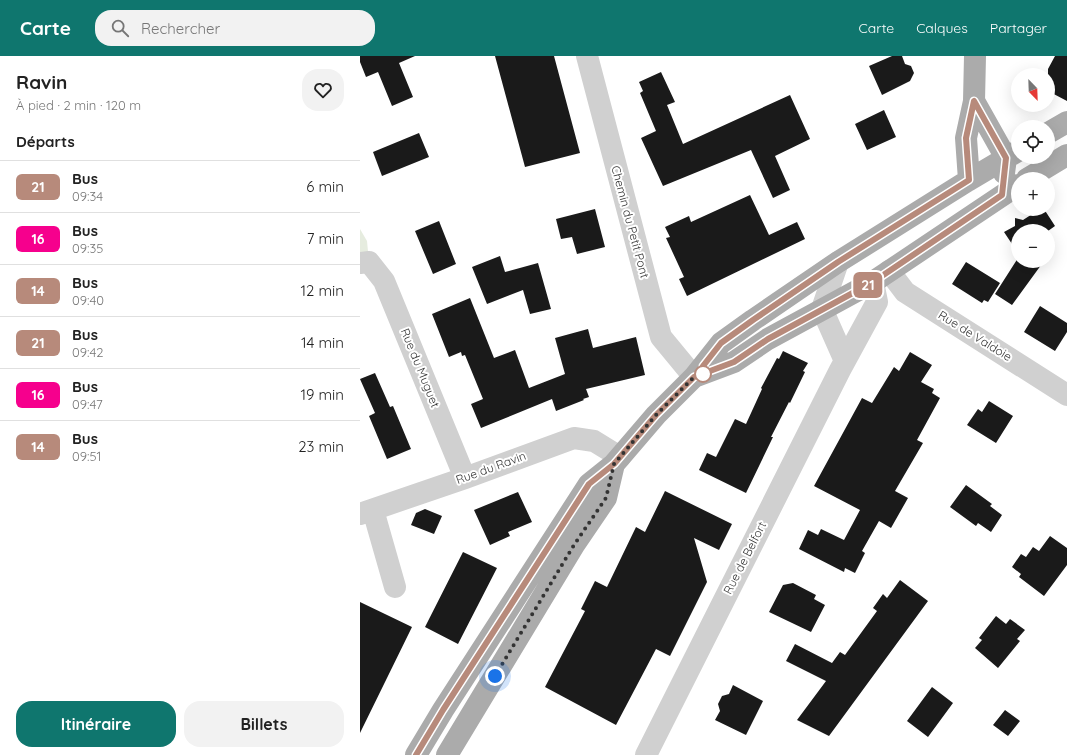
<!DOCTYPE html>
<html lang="fr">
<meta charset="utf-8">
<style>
body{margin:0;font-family:Quicksand,sans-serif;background:#f2f2f2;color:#222;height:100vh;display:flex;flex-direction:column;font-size:15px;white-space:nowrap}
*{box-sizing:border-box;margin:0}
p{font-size:13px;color:#767676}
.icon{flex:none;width:22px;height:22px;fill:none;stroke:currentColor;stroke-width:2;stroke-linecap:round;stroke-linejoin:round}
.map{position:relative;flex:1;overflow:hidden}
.details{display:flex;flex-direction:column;background:#fff;width:360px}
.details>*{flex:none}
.badge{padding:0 8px;border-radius:6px;font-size:14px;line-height:26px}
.needle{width:26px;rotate:157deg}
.tools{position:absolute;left:651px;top:12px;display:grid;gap:8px}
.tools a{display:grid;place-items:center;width:44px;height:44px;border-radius:50%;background:#fff;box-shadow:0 4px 16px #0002;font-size:20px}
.you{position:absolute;width:20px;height:20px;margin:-10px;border:3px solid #fff;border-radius:50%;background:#1a73e8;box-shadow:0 0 0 6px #1a73e833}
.map>.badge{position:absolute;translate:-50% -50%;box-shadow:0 0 0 2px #fff}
h2{padding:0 16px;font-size:15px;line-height:36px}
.round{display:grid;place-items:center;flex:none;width:42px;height:42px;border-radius:16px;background:#f2f2f2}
.summary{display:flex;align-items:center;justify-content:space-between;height:68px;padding:0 16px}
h1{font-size:19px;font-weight:700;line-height:30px}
.primary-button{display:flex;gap:8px;margin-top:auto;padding:8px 16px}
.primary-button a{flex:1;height:46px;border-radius:16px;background:#0f766e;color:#fff;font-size:16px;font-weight:700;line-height:46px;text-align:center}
.primary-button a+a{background:#f2f2f2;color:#222}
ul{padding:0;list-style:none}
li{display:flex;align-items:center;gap:12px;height:52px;padding:0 16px;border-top:1px solid #e0e0e0}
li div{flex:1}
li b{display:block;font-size:15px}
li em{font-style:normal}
li .badge{min-width:44px;font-weight:700;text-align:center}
header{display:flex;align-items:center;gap:24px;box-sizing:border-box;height:56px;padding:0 20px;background:#0f766e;color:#fff}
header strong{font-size:19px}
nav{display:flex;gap:22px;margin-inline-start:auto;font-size:14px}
.search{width:280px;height:36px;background:#f2f2f2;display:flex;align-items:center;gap:10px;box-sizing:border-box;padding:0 14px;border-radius:16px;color:#767676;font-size:15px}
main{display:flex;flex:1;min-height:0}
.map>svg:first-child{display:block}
.green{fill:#e6ecdf}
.building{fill:#1a1a1a}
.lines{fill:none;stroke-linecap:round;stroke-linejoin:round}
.minor{stroke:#d0d0d0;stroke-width:22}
.major{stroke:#ababab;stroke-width:22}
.line-casing{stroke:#fff;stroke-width:9}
.line{stroke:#b78a7b;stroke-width:6}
.walk{stroke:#333;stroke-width:4;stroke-dasharray:0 7.2}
.stop-dot{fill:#fff;stroke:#b78a7b;stroke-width:2}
.labels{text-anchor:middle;stroke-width:4;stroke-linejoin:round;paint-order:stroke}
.street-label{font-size:12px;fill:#333;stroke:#fff}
</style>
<header>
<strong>Carte</strong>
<div class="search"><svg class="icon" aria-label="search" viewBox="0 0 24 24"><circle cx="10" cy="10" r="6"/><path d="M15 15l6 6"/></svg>Rechercher</div>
<nav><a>Carte</a><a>Calques</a><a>Partager</a></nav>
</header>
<main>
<section class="details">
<div class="summary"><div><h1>Ravin</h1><p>À pied · 2 min · 120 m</p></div><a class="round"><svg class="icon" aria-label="heart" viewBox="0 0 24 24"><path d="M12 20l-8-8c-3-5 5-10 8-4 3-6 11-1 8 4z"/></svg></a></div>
<h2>Départs</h2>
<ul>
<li><span class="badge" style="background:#b78a7b;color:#fff">21</span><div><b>Bus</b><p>09:34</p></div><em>6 min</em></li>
<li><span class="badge" style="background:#f6008d;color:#fff">16</span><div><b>Bus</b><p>09:35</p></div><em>7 min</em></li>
<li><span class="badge" style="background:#b78a7b;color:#fff">14</span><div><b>Bus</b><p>09:40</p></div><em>12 min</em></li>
<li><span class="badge" style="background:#b78a7b;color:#fff">21</span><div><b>Bus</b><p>09:42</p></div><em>14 min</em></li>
<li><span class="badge" style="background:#f6008d;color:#fff">16</span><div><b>Bus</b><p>09:47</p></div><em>19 min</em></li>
<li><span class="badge" style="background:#b78a7b;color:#fff">14</span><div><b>Bus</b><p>09:51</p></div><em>23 min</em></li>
</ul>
<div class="primary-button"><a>Itinéraire</a><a>Billets</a></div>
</section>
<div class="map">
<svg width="707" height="699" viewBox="0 0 707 699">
<rect width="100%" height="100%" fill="#fff"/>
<path class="green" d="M0 173 7 185 9 206 0 207Z"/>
<path class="building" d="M0 0H55L39 7 53 41 32 50 18 16 6 21 0 6Z
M135 0H194L220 97 165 111Z
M532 0H542L545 8 551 10 554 17 550 25 522 39 509 10Z
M695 0H707V45L688 35V13Z
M301 16 315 46 307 49 323 88 430 39 450 83 415 100 430 134 413 142 391 94 303 130 281 82 296 75 280 37 283 35 279 26Z
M524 54 536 81 507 94 495 68Z
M59 77 69 101 22 120 13 96Z
M390 139 409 179 437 166 445 183 327 240 319 223 324 221 306 182 310 181 305 171 329 160 331 166Z
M235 153 245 191 217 198 212 181 201 183 196 163Z
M680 153H684L695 170 688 175H658V197L644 176 655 170V162L663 164Z
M79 165 96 208 73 218 55 175Z
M140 200 145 216 178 207 191 253 170 258 163 234 127 248 112 211Z
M658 202V205H684L652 249 635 238Z
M606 206 640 227 628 246 624 244 622 247 592 228Z
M110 242 134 302 155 294 169 332 205 318 195 282 228 273 233 292 276 281 285 319 226 333 229 341 223 343 224 344 196 355 192 343 121 372 111 348 123 343 105 299 102 300 101 296 89 301 72 258Z
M680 250 707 267V276L695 295 664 276Z
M423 295 448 307 443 315 445 316 430 347 429 346 411 381H413L386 437 339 414 347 397 356 401 375 363 386 368 402 333 401 332 417 302 419 303Z
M550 296 572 309 561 326 574 333 572 337 580 342 557 384 563 387 535 435 548 442 531 472 519 465 502 495 505 497 495 517 485 512 484 516 439 493 448 474 458 479 461 473 484 484 500 454 454 430 502 342 512 347 534 311 539 315Z
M15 317 30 351 33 350 51 393 27 403 9 360 15 357 0 323Z
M629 345 653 360 636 387 607 369 618 353 622 356Z
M606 429 632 448 630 450 642 459 631 476 618 467 616 470 590 451Z
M305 435 372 468 359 494 334 482 347 526 310 600 296 593 256 669 185 631 225 555 221 553 235 525 247 531 276 471 285 476Z
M158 436 172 466 148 476 150 480 130 489 114 454Z
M65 453 82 460 74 478 51 469 56 457Z
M690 480 707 492V509L684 540 659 521 661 518 652 511 661 498 666 501 673 491 679 495Z
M103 496 137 512 98 588 65 571Z
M540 524 568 545 469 680 437 664 466 625 426 605 435 588 472 607 480 596 485 599 517 555 513 552 523 538 527 542Z
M433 527 456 539 454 543 465 549 451 576 409 556 423 529Z
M0 546 52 571 0 677Z
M636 560 646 568 650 563 665 574 657 583 660 585 638 612 615 592 622 584 619 582Z
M373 629 403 645 386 679 355 664 360 655 358 648 362 640 369 638Z
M572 631 593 647 568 681 547 665Z
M645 654 660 665 648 680 633 669Z"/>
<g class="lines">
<path class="minor" d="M227 0 301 281 334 321
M478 206 462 253 485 305
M0 207 9 206 24 225 105 422
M529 215 545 236 707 339
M13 454 35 531
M0 458 105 422 214 382 234 385 260 401
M286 699 480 314 517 246 513 226"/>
<path class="major" d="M614 45 646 102 644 117
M688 77 707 66
M667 123 707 99
M609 124 606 82 614 45 615 0
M334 321 374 306 408 283 513 226 658 129
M56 699 83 654 229 428 254 408 296 359 334 321 361 287 393 264 478 206 609 124 658 95
M87 699 214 489 246 442 254 408"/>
</g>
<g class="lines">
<defs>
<path id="line" d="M56 699 83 654 229 428 254 408 296 359 334 321 374 306 408 283 513 226 642 139 646 102 614 45 606 82 609 124 478 206 393 264 361 287 343 310"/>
</defs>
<use href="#line" class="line-casing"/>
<use href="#line" class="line"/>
<path class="walk" d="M135 620 214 489 246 442 254 408 296 359 334 321 347 316 343 318"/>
</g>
<circle class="stop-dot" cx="343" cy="318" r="8"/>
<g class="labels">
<g class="street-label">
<text transform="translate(270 166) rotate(75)" y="4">Chemin du Petit Pont</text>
<text transform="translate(615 280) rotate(32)" y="4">Rue de Valdoie</text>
<text transform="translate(60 312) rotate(68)" y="4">Rue du Muguet</text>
<text transform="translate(131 412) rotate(-20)" y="4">Rue du Ravin</text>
<text transform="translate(385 502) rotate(-63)" y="4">Rue de Belfort</text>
</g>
</g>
</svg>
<div class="tools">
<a><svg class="needle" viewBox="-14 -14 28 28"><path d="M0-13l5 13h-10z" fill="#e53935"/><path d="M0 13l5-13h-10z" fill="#767676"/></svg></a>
<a><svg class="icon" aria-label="locate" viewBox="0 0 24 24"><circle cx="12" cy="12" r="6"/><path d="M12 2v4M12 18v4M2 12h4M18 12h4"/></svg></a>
<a>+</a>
<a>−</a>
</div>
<div class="you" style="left:135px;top:620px"></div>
<b class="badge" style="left:508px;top:229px;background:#b78a7b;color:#fff">21</b>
</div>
</main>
